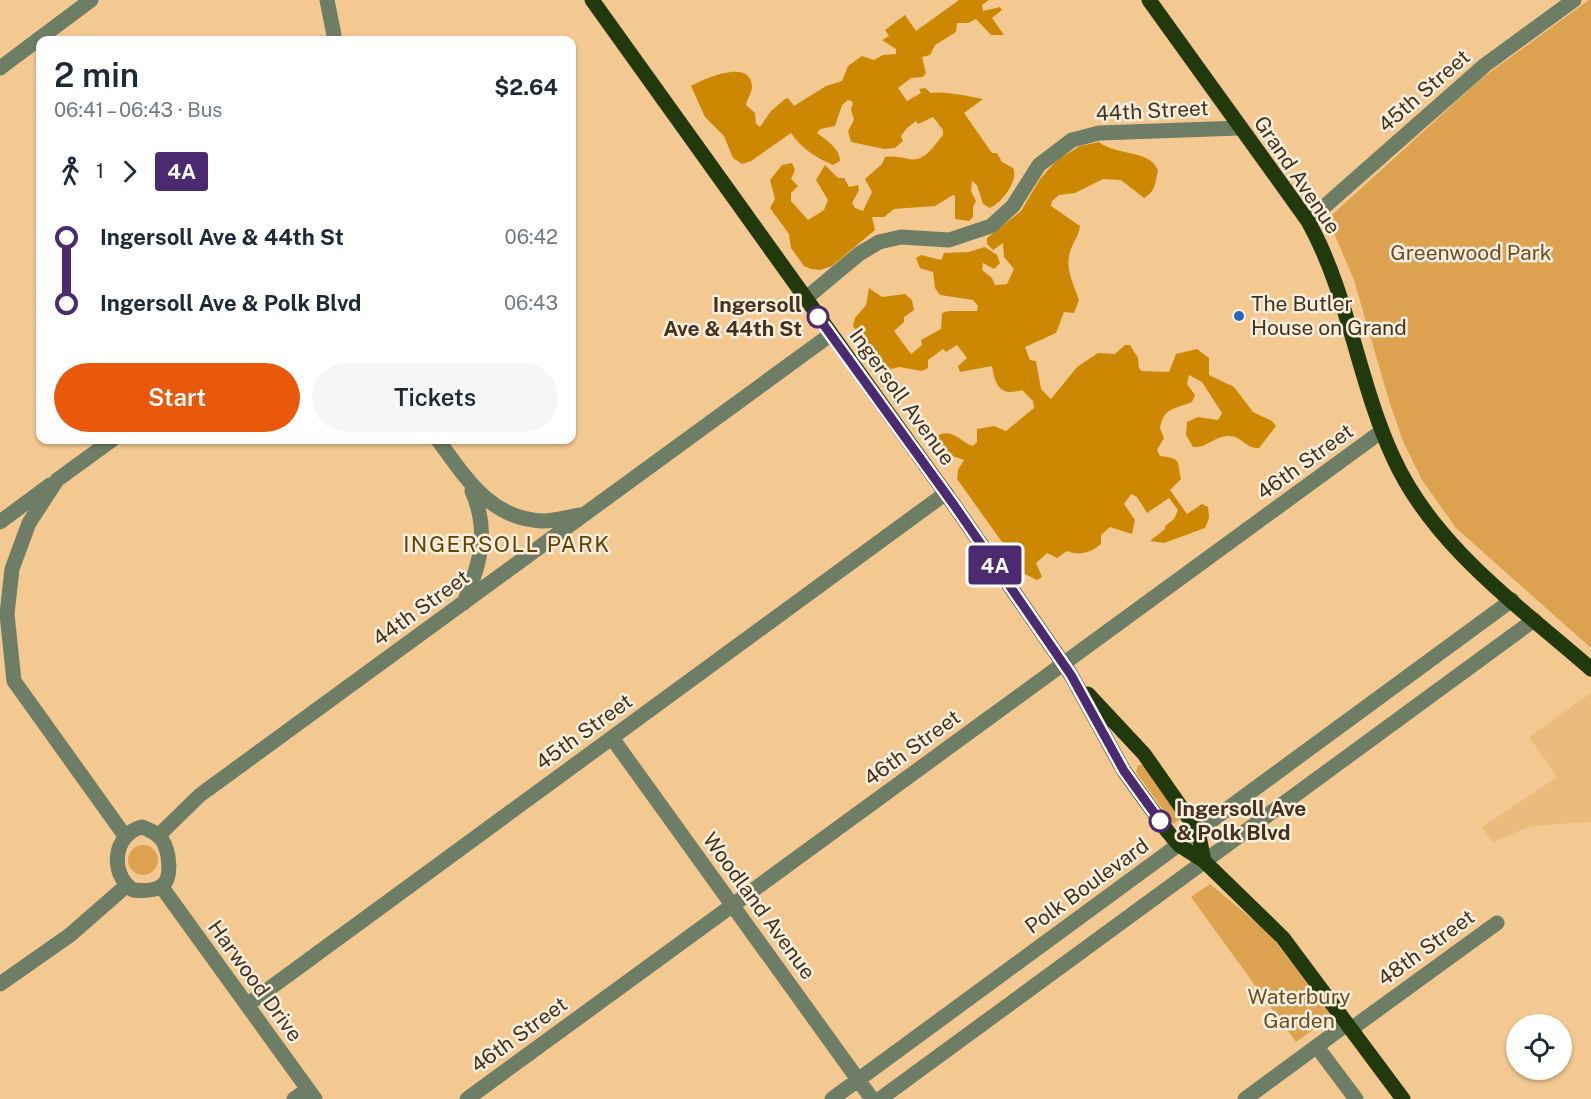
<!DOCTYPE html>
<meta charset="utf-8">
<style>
body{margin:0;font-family:"Public Sans",sans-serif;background:#f6f6f7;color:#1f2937;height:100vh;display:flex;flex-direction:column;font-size:22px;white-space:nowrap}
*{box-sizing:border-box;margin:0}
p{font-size:20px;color:#747a83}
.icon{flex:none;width:33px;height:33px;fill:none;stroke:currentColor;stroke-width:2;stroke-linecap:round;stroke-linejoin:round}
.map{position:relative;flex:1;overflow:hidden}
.sheet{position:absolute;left:36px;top:36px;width:540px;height:408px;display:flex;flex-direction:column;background:#fff;border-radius:12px;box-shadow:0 2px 4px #0004}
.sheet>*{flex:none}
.badge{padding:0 12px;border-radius:4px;font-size:21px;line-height:39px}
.fabs{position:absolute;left:1506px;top:1014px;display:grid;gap:12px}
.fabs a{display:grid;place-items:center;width:66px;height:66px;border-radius:50%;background:#fff;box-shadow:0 2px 4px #0004;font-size:30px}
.map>.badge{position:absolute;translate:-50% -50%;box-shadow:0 0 0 3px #fff}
.legs{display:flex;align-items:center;gap:9px;height:66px;padding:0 18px;font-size:20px}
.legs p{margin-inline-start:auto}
.summary{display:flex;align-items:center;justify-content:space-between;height:102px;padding:0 18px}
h1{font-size:33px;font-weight:600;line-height:45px}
.action{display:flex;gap:12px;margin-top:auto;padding:12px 18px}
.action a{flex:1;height:69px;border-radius:36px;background:#ea580c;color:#fff;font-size:24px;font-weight:600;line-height:69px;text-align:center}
.action a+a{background:#f6f6f7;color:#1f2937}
ul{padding:0 18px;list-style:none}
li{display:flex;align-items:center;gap:21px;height:66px;font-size:22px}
li i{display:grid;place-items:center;width:9px;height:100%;margin:0 8px;background:currentColor}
li i::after{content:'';width:15px;height:15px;margin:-8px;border:4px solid;border-radius:50%;background:#fff}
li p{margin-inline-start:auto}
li:first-child i{background:linear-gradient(#0000 50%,currentColor 0)}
li:last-child i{background:linear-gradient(currentColor 50%,#0000 0)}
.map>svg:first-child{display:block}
.built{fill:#ebbb7d}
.green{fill:#dda250}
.forest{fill:#cd8803}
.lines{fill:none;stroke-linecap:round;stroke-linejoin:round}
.minor{stroke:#6e7d65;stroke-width:15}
.major{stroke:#22390d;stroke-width:15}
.line-1-casing{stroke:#fff;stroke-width:14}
.line-1{stroke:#4c2a6f;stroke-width:9}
.poi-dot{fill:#1e6ab9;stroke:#fcefdf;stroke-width:2}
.stop-1-dot{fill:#fff;stroke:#4c2a6f;stroke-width:3}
.labels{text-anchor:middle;stroke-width:5;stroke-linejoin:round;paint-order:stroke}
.street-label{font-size:21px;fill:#44331c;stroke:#fcefdf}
.park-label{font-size:21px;fill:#6c4e25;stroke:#fcefdf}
.poi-label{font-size:21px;fill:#44331c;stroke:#fcefdf;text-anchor:start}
.stop-label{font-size:21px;font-weight:bold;fill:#44331c;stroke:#fcefdf;text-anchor:end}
.neighbourhood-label{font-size:22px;letter-spacing:1.5px;fill:#664100;stroke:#fcefdf}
</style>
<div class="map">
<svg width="1591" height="1099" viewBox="0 0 1591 1099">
<rect width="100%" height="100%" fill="#f4c891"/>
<path class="built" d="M1591 693V822L1531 826 1493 842 1482 827 1557 777 1529 737Z"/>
<path class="green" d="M1589 0H1591V648L1456 528 1422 480 1403 441 1390 404 1354 280 1330 224 1333 214 1482 78Z
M1138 765H1143L1182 818 1173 824 1136 772Z
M128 860a15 15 0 1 1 30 0a15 15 0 1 1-30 0Z
M1210 884 1269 933 1330 1014 1331 1017 1296 1042 1191 897Z"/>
<path class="forest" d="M959 0H989L982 5 983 11 1000 7 1002 10 992 18 1004 35H991L976 19 968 23H957L956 32 935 45 930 55 922 57 926 73 923 77 911 78 898 88 907 101 921 93 919 89 925 88 931 93C945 91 967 96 983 99L964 113 992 153H997L1002 162 1013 168C1019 180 1002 203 990 208L983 204 977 185 972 181 971 191 976 201 973 207V217L969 221 955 219V196L953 195 935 206 894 209 884 217H872L875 230 832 266 820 270 811 269 804 266 791 248 789 234 770 208 775 199 770 180 782 165 792 163 795 170 791 179 798 186 791 193V201L808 220 824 210 828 200 816 180 825 165 838 178H844L849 187 858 185 859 190 852 203 855 208 863 211 872 192 865 179 882 164 885 157C894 156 900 157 909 159 925 163 935 144 943 135V130L933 117 918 124 916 121 907 128 901 136 903 141 895 148 884 149 851 142 848 131 854 120 851 110 853 102 848 100 842 105 835 126 820 129 817 133C825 139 840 148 840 161L833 165C815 157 802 149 791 133L751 161 742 164 733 158 724 136 705 117 691 86C706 78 751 58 752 87 752 93 747 99 746 105L755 113 756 124 760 127 771 111 785 99 788 98 794 106 826 86 842 81 848 66 862 56 874 60 883 55 896 54V49L882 40 889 36 885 30 905 15 916 31Z
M1099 142C1116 156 1149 149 1158 170 1155 183 1156 191 1144 198L1121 180 1103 179 1075 193 1059 195 1052 201 1051 206 1080 226C1079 235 1074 241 1071 249 1064 267 1073 283 1079 300L1074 313 1064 312 1056 333 1025 347 1030 360 1036 361 1041 389 1051 399 1077 367 1098 353 1115 354 1125 345H1130L1138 358 1139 368 1142 371 1169 372 1176 354 1197 349 1209 358V375L1234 387 1253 412 1272 421 1276 426 1259 448C1246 449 1242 436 1229 436 1216 435 1207 448 1193 447L1186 435 1187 422 1198 417 1218 420 1222 413 1202 382 1189 375 1187 384 1195 395 1192 402C1175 409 1164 407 1160 428L1164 438 1157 450 1160 456C1182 459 1177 460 1181 479L1170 490 1187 514 1202 504 1208 507 1209 518 1205 528 1164 543 1150 541 1165 529V526L1174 519 1178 510 1169 498 1147 513 1137 497 1131 494 1124 504 1135 520 1132 534 1110 527 1101 535V544C1090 553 1079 556 1067 551L1057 558 1047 553 1036 563 1042 577 1037 580 1025 574 957 479 958 470 964 460 944 453 935 437C952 426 960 442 973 446L977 442V429L994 426 1006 431 1034 408 1033 401 1022 390C1000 397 995 385 992 366L960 372 958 366 967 358 957 345 946 352 943 349 928 360V368L922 371 899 367 891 369 880 365 853 326 855 318 866 305 869 288 882 297 905 294 912 300 914 310 904 317V322L894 331 911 354 922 345 921 340 941 329 942 313 949 311H977L978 306 973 300 940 295 935 288 933 272 920 268 916 258 921 255 941 260 944 253 968 252 985 247 997 255 1000 263 994 269 983 263 982 270 992 278 995 285 1007 284 1014 269 1004 257 1003 243 993 250 987 244V238L1021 211 1040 179 1057 160 1080 146Z"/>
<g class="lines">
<path class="minor" d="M327 0 335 40
M0 68 91 0
M1308 221 1485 65 1574 0
M805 299 859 254 879 242 901 237 949 240 991 226 1013 206 1039 165 1072 140 1099 133 1240 128
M112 440 57 480 29 523 12 569 7 614 14 681 125 836
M438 440C466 478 490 519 543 521 555 521 568 517 580 515
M0 522 50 485
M464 603C480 564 490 532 472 491
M612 738 872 1099
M142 827C150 830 157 833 162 840 169 850 173 878 162 886 154 891 143 891 133 890 109 874 113 834 142 827Z
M158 836 200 795 830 335
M161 886 315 1099
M0 984 70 935 126 886
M247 1005 946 493
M1351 1029 1497 923
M1317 1047 1356 1099
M294 1099 308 1089
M467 1099 1382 431
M832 1099 1512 600
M880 1099 1534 620
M1245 1099 1347 1024"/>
<path class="major" d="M592 0 954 505 1071 675 1124 771 1168 832 1179 845 1204 861 1283 938 1403 1099
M1149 0 1308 221C1349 295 1358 381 1393 457 1433 546 1519 606 1591 669
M1088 694 1144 754 1188 817 1198 831 1204 861"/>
</g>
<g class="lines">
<defs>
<path id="line-1" d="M818 317 954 505 1071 675 1124 771 1160 821"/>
</defs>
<use href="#line-1" class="line-1-casing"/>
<use href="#line-1" class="line-1"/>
</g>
<circle class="poi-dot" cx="1239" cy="316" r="6"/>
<g class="stop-1-dot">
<circle cx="818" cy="317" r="10"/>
<circle cx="1160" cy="821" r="10"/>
</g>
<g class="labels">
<g class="street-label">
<text transform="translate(1424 91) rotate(-41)" y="7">45th Street</text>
<text transform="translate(1152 111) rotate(-3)" y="7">44th Street</text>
<text transform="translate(1297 175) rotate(56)" y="7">Grand Avenue</text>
<text transform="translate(902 397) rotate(54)" y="7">Ingersoll Avenue</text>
<text transform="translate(1305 462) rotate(-36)" y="7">46th Street</text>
<text transform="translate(421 608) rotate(-36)" y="7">44th Street</text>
<text transform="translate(584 732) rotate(-36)" y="7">45th Street</text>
<text transform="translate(912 748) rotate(-36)" y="7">46th Street</text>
<text transform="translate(1087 886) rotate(-36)" y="7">Polk Boulevard</text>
<text transform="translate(759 906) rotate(54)" y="7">Woodland Avenue</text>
<text transform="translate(1426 948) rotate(-36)" y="7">48th Street</text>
<text transform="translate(255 981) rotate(54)" y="7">Harwood Drive</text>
<text transform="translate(519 1035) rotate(-36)" y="7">46th Street</text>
</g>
<g class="park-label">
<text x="1471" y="260">Greenwood Park</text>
<text x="1299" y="1004">Waterbury<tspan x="1299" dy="24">Garden</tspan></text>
</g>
<g class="poi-label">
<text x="1251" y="311">The Butler<tspan x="1251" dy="24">House on Grand</tspan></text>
</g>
<g class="stop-label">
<text x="802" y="312">Ingersoll<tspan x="802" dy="24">Ave &amp; 44th St</tspan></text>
<text x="1176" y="816" text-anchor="start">Ingersoll Ave<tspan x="1176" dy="24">&amp; Polk Blvd</tspan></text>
</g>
<g class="neighbourhood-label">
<text x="507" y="552">INGERSOLL PARK</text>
</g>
</g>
</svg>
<div class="fabs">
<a><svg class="icon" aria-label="locate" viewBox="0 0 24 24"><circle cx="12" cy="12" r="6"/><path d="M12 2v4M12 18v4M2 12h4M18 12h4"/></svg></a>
</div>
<b class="badge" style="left:995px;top:565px;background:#4c2a6f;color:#fff">4A</b>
<section class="sheet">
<div class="summary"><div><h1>2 min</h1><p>06:41 – 06:43 · Bus</p></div><b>$2.64</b></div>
<div class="legs"><svg class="icon" aria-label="walk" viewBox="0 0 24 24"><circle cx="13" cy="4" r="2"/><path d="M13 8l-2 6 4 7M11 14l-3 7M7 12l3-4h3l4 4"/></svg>1<svg class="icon" aria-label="forward" viewBox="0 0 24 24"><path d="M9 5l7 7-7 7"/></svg><b class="badge" style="background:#4c2a6f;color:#fff">4A</b></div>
<ul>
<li><i style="color:#4c2a6f"></i><b>Ingersoll Ave &amp; 44th St</b><p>06:42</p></li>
<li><i style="color:#4c2a6f"></i><b>Ingersoll Ave &amp; Polk Blvd</b><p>06:43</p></li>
</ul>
<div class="action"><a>Start</a><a>Tickets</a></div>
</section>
</div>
